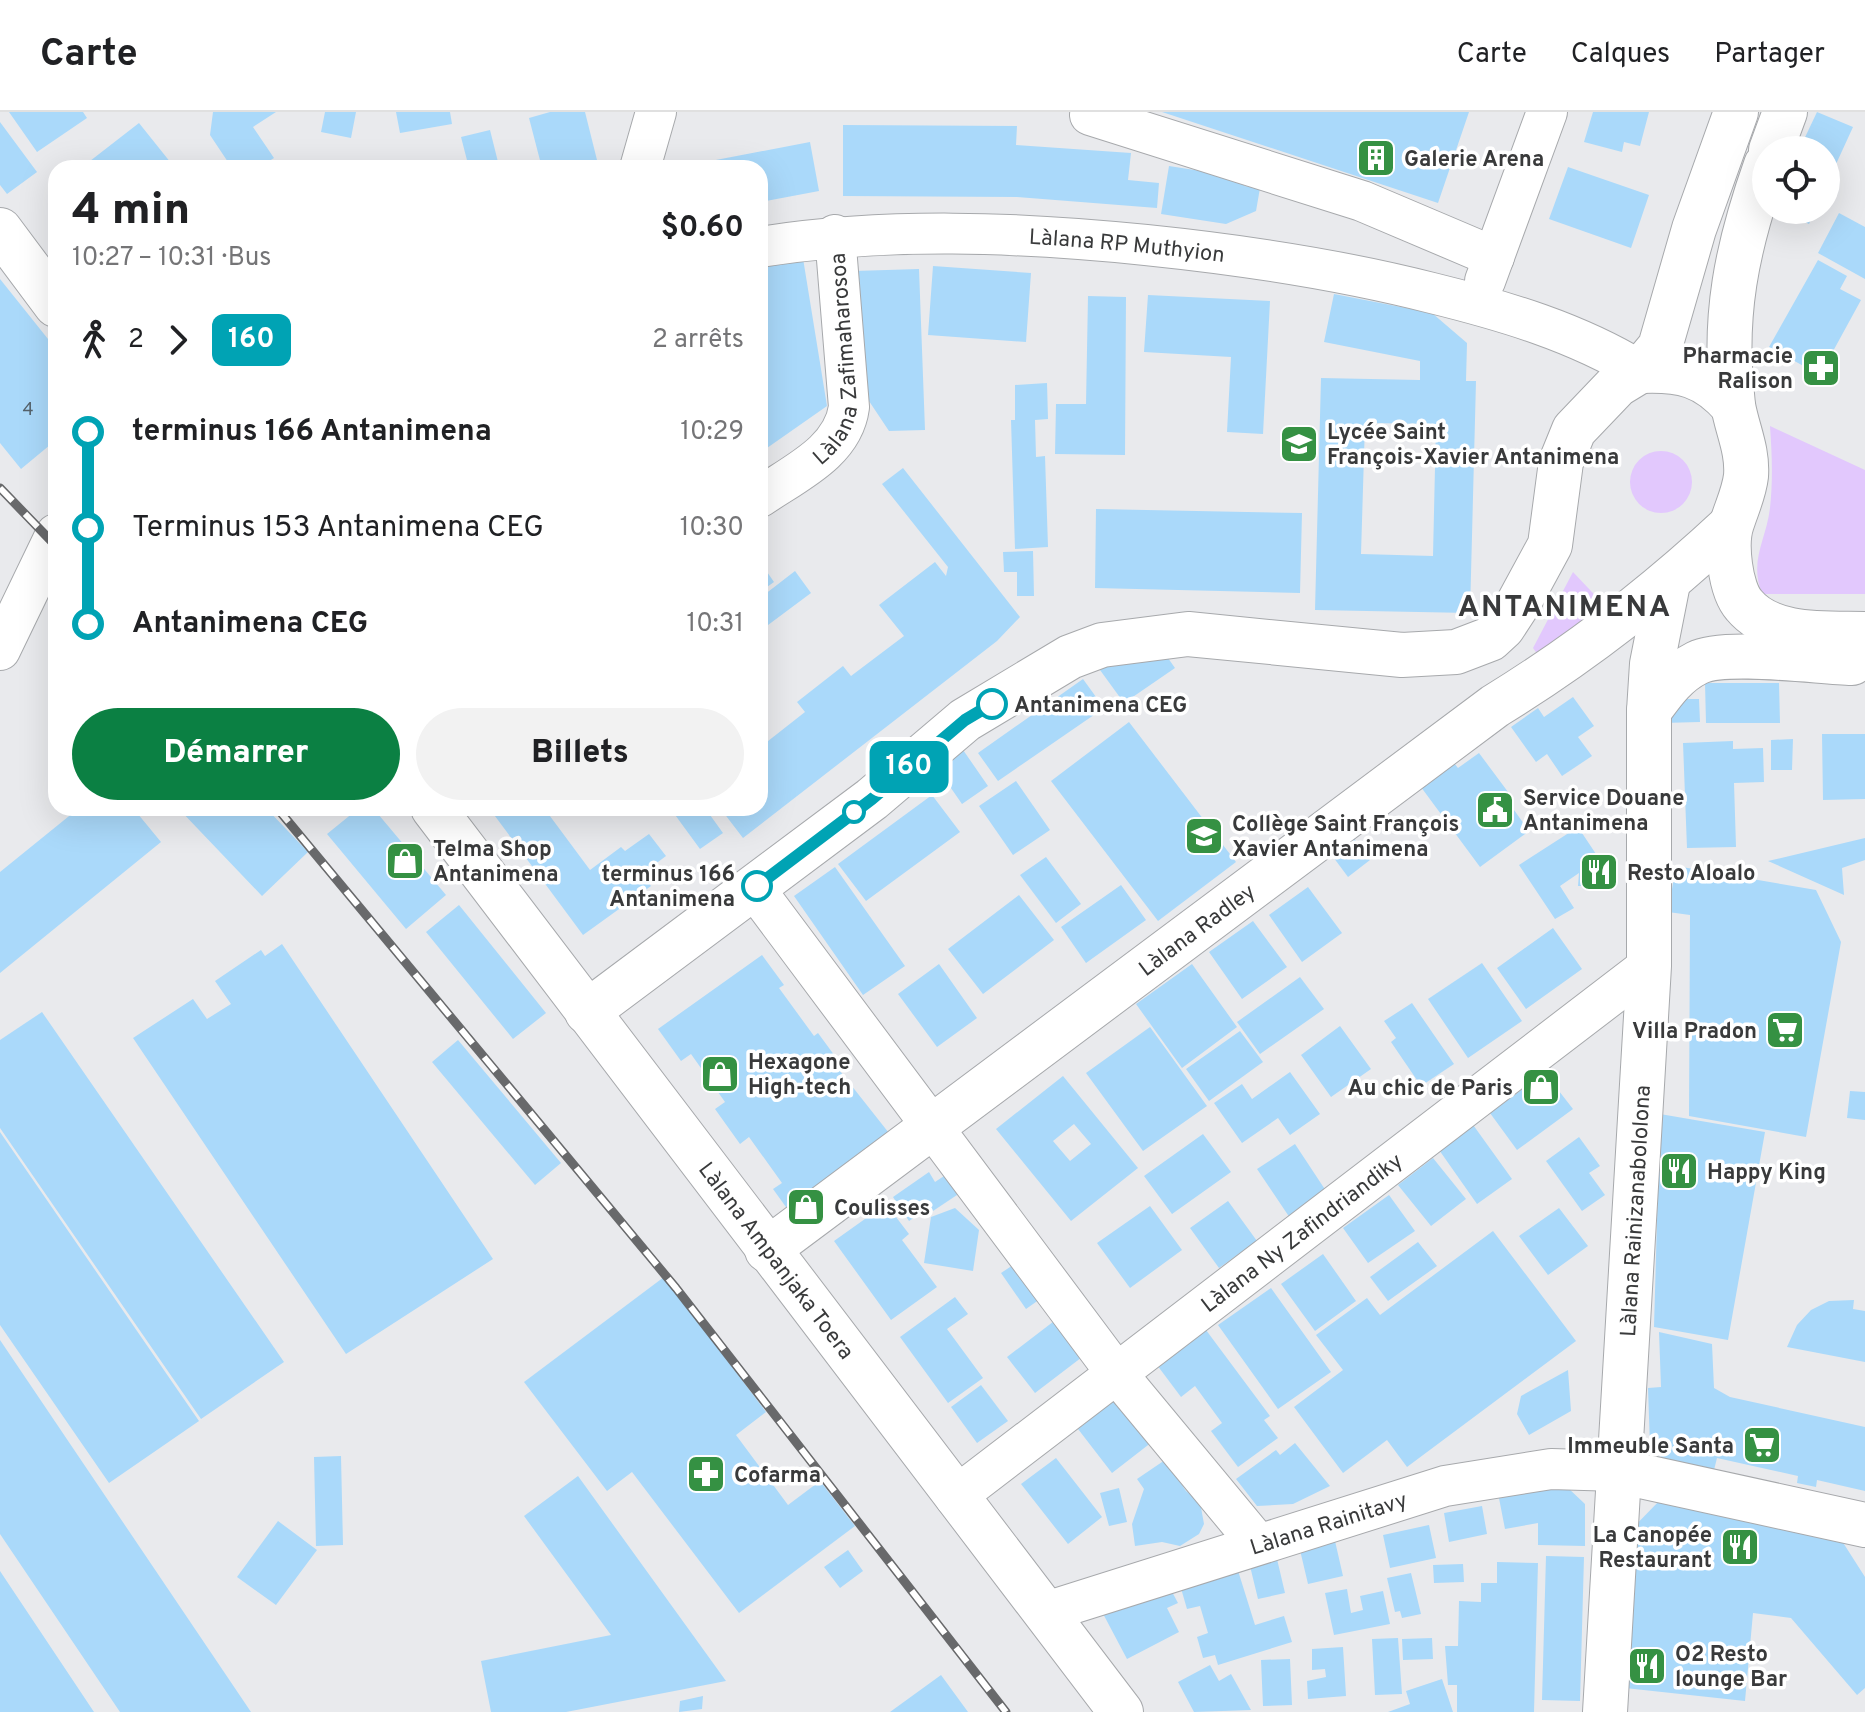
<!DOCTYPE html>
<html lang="fr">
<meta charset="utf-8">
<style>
body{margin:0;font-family:Overpass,sans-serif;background:#f2f2f2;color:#202124;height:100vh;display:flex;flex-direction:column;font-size:30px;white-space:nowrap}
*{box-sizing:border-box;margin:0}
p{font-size:26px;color:#757577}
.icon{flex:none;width:44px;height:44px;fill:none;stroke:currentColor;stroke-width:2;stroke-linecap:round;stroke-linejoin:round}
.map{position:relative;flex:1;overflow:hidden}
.sheet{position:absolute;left:48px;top:48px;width:720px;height:656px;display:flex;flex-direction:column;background:#fff;border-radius:24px;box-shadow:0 8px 32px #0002}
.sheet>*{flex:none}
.badge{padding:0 16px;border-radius:12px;font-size:28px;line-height:52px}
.tools{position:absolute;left:1752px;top:24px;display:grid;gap:16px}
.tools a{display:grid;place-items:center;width:88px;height:88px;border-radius:50%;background:#fff;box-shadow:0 8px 32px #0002;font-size:40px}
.map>.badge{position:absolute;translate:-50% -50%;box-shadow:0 0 0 4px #fff}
.legs{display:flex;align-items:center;gap:12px;height:88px;padding:0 24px;font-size:26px}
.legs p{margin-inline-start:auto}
.headline{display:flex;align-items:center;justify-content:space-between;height:136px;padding:0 24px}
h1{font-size:44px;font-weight:800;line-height:60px}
.cta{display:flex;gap:16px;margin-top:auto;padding:16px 24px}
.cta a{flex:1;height:92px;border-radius:48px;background:#0b8043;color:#fff;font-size:32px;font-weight:800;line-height:92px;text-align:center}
.cta a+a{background:#f2f2f2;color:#202124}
ul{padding:0 24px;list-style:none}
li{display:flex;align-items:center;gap:28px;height:96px;font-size:30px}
li i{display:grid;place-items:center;width:12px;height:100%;margin:0 10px;background:currentColor}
li i::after{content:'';width:20px;height:20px;margin:-10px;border:6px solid;border-radius:50%;background:#fff}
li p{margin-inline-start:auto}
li:first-child i{background:linear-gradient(#0000 50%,currentColor 0)}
li:last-child i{background:linear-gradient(currentColor 50%,#0000 0)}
header{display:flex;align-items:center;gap:48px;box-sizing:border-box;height:112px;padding:0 40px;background:#fff;border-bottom:2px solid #e0e0e0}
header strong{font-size:38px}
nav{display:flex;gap:44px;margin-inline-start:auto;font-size:28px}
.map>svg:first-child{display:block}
.green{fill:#e2c8fd}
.building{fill:#aad9fa;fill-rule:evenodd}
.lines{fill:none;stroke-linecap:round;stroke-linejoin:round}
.minor-casing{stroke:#a7a9ac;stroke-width:42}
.major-casing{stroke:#a7a9ac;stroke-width:46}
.minor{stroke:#fff;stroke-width:40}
.major{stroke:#fff;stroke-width:44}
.rail-casing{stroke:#68696b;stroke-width:9}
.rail{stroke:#fff;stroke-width:6;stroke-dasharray:18;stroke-linecap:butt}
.line-1-casing{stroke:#fff;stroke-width:18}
.line-1{stroke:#00a3b4;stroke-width:12}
.stop-1-dot{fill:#fff;stroke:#00a3b4;stroke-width:4}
.labels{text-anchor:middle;stroke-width:7;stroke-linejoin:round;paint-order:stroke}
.number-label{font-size:18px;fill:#55626b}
.poi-label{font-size:22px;font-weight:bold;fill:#393a3b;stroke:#fff;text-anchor:start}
.street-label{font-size:22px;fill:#393a3b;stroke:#fff}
.stop-label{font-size:22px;font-weight:bold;fill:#393a3b;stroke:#fff;text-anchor:start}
.district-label{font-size:30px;font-weight:bold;letter-spacing:2px;fill:#393a3b;stroke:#fff}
</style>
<header>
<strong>Carte</strong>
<nav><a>Carte</a><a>Calques</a><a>Partager</a></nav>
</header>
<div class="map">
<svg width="1865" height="1600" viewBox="0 0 1865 1600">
<rect width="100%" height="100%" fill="#e9eaed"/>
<path class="green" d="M1770 314 1865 358V482H1762C1749 448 1766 429 1770 396 1773 369 1772 342 1770 314Z
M1630 370a31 31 0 1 1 62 0a31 31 0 1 1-62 0Z
M1573 460 1608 497 1538 543 1533 536Z"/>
<path class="building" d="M9 0H83L87 6 37 40Z
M213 0H276L253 15 274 46 258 56H232L210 23Z
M325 0H356L351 26 321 20Z
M396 0H450L452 12 400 21Z
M550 0H585L599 56H542L529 6Z
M1162 0H1469L1438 91Z
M1593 0H1649L1640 34 1624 30 1622 40 1584 30Z
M1817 0 1853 15 1826 74V38H1799Z
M0 10 37 60 7 82 0 73Z
M139 11 175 56H81Z
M843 13 1017 14 1016 33 1131 41 1128 68 1159 71 1157 96 1017 85 843 84Z
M490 18 498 50 469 56 461 25Z
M810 30 819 79 760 90V56H674Z
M1169 54 1246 66 1244 74 1260 76 1256 99 1226 112 1161 102Z
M1568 55 1649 83 1631 136 1549 107Z
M1779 98H1815L1809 112Z
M1839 101 1865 115V167L1818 141Z
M801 134 827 294 760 341V141Z
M1818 148 1847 164 1840 177 1861 188 1820 263 1769 235Z
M933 154 1031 161 1026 230 928 223Z
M919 157 925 318 889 319 859 274 854 159Z
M0 167 56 237V328L21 357 0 331Z
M1334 182 1432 201 1467 231 1466 269H1476L1470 501 1315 498 1321 266 1420 268V249L1324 230ZM1365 311 1436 312 1433 444 1361 442Z
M1148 183 1270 189 1263 322 1227 320 1231 245 1144 240Z
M1088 184 1126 185 1125 343 1055 342 1056 292H1086Z
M1047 271 1048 307 1035 308 1036 345 1045 344 1048 435 1015 437 1011 308H1015V273Z
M903 356 1020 505 997 529 743 726 720 696H760V629L763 633 805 600 797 590 843 554 851 564 904 524 879 493 935 450 946 464 948 455 882 372Z
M1096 397 1302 401 1300 481 1095 476Z
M1033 439 1034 484H1017V460H1004L1003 440Z
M760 450 774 470 760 480Z
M795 459 811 481 760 519V486Z
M1163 539 1175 556 1124 591 1100 558 1126 540Z
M1083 567 1104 596 998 669 978 641Z
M1705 571H1779L1780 611H1706Z
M1573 585 1594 614 1578 625 1592 644 1562 664 1547 642 1536 650 1511 615 1538 596 1544 605Z
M1662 587H1699L1700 610 1662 611Z
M1129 610 1236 750 1158 809 1051 669Z
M1822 622H1865V687L1823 688Z
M1793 627 1792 658H1771V628Z
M1733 629V637L1763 636 1764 670 1734 671 1736 735 1687 736 1683 631Z
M961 635 988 674 962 692 935 653Z
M1479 641 1514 688 1509 691 1529 719 1480 755 1418 671 1451 647 1458 656Z
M1016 669 1050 718 1013 743 979 694Z
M932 683 960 720 866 789 838 752Z
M79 696H133L161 730 0 861V760Z
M178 696H266L308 740 262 784Z
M359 696H373L446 783 406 817 327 722Z
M489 696H544L590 758 621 735 625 739 649 722 666 744 642 762 651 774 583 823Z
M670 696H705L723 721 700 737Z
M1345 714 1370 748 1348 765 1322 730Z
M1578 715 1600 748 1598 774H1578L1579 761 1560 774 1574 796 1555 807 1519 753Z
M1865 726V748L1842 756 1844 783 1768 749Z
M1046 745 1081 792 1056 811 1020 763Z
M1676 754 1816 778 1841 830 1806 1025 1689 1004 1690 803 1668 800Z
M835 755 905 854 863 883 794 784Z
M1121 773 1146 808 1086 851 1061 815Z
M1308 775 1342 821 1302 850 1269 803Z
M1019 783 1054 828 983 882 948 837Z
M459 793 546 901 513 927 426 820Z
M1253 809 1287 855 1242 887 1209 840Z
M1553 816 1582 857 1526 897 1497 856Z
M282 832 493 1147 346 1242 133 926 193 887 207 907 231 892 215 869 261 838 265 844Z
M762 843 784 873 779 876 814 924 818 921 840 951 836 954 900 1035 796 1109 773 1077 782 1071 749 1025 740 1032 715 997 725 990 691 942 681 949 658 917Z
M1482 851 1522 909 1468 946 1428 887Z
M939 852 977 906 937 935 898 882Z
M1192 852 1237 915 1182 956 1136 892Z
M1300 865 1324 897 1260 942 1237 910Z
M1412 891 1454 952 1421 974 1391 930 1396 926 1384 909Z
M42 900 284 1250 201 1307 0 1016V928Z
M1340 914 1371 957 1331 985 1301 943Z
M1150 915 1207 994 1143 1039 1086 961Z
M1240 919 1263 950 1209 989 1186 957Z
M458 928 561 1051 535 1073 432 950Z
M1290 960 1320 1002 1290 1023 1278 1006 1242 1031 1214 991 1242 972 1252 987Z
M1545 961 1573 997 1517 1038 1490 1001Z
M1063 964 1138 1056 1071 1109 996 1017ZM1074 1012 1091 1032 1070 1049 1053 1029Z
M1850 979 1865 980V1008L1847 1006Z
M1660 1002 1765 1020 1728 1228 1654 1215Z
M1471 1010 1512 1067 1477 1092 1437 1035Z
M0 1020 199 1309 109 1371 0 1213Z
M1203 1022 1231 1060 1172 1102 1144 1064Z
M1579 1025 1600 1054 1589 1061 1605 1083 1582 1099 1546 1049Z
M1295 1032 1330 1085 1292 1109 1257 1057Z
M1433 1046 1466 1087 1431 1114 1398 1073Z
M956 1056 969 1075 933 1099 930 1095 909 1109 893 1085 929 1060 935 1070Z
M1389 1083 1415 1119 1368 1151 1343 1116Z
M1228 1089 1257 1129 1219 1156 1190 1116Z
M886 1092 909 1122 902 1128 937 1175 891 1208 834 1129Z
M1150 1094 1182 1138 1130 1176 1097 1131Z
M955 1096 979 1118 973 1159 924 1151 931 1105Z
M1559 1096 1588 1134 1548 1163 1519 1124Z
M1493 1119 1576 1229 1407 1355 1387 1328 1343 1361 1294 1295 1343 1258 1316 1223 1367 1186 1380 1203Z
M1418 1130 1437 1154 1388 1189 1370 1165Z
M1323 1142 1356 1189 1315 1219 1281 1172Z
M1025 1145 1050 1180 1026 1197 1001 1161Z
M664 1165 766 1300 736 1323 788 1393 820 1369 855 1414 739 1501 632 1360 607 1379 524 1270Z
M1271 1176 1331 1260 1278 1297 1218 1213Z
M955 1185 968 1202 947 1217 983 1266 948 1291 900 1225Z
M1854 1188 1853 1197 1865 1199V1250L1787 1235 1797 1213 1811 1198 1829 1189Z
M1062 1203 1090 1239 1035 1281 1007 1245Z
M1206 1218 1270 1304 1264 1308 1278 1326 1238 1355 1211 1319 1222 1311 1195 1274 1181 1285 1157 1253Z
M1659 1220 1712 1232 1714 1276 1730 1285 1865 1315V1379L1817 1368 1816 1375 1797 1371 1798 1364 1717 1346 1712 1366 1675 1358 1650 1334 1648 1276 1661 1275Z
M0 1228 251 1600H120L0 1422Z
M1568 1258 1571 1299 1529 1323 1517 1302 1521 1284Z
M981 1273 1008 1309 977 1331 951 1295Z
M1126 1279 1161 1323 1112 1361 1078 1317Z
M1295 1331 1330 1374 1293 1392 1257 1394 1236 1367 1276 1338 1280 1343Z
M341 1344 343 1433 316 1434 314 1345Z
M1056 1346 1102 1405 1068 1432 1021 1372Z
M1165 1348 1186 1379 1200 1390 1204 1412 1199 1422 1180 1434 1162 1430 1135 1434 1132 1412 1144 1377 1137 1367Z
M578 1364 726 1569 566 1600H491L481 1549 611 1523 524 1404Z
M1567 1375 1585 1392V1434L1538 1433V1411L1505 1417 1498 1381Z
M1119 1376 1127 1410 1109 1414 1100 1381Z
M1662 1386 1842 1429 1865 1465V1576L1857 1583 1791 1506 1753 1501 1745 1589 1625 1576 1626 1423Z
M1482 1394 1487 1422 1449 1430 1444 1401Z
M278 1409 317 1438 276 1493 237 1465Z
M1429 1413 1436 1446 1390 1456 1383 1423Z
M1335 1429 1343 1464 1308 1472 1300 1438Z
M848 1438 863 1459 840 1476 824 1455Z
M1546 1444 1584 1445 1580 1589 1542 1588Z
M1277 1447 1285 1481 1258 1487 1250 1454Z
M1235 1449 1255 1513 1284 1504 1292 1530 1218 1553 1215 1543 1203 1546 1197 1525 1208 1521 1200 1494 1187 1497 1178 1466Z
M1497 1450 1538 1451 1534 1600H1457V1573H1448L1445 1534H1458L1459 1489 1481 1490V1471H1497Z
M1463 1452 1464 1470 1434 1471 1433 1453Z
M0 1459 94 1600H0Z
M1411 1461 1421 1502 1402 1506 1400 1499 1395 1500 1387 1466Z
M1163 1463 1178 1491 1167 1496 1179 1520 1127 1547 1100 1496Z
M1347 1477 1351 1501 1363 1498 1360 1484 1383 1479 1390 1512 1334 1523 1325 1481Z
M1398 1526 1402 1582 1375 1583 1372 1527Z
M1432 1526 1433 1547 1403 1548 1402 1527Z
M1343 1535 1346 1584 1308 1587 1307 1569 1326 1565 1325 1557 1312 1558V1537Z
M1290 1547 1292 1593 1263 1594 1261 1548Z
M1210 1553 1219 1569 1231 1562 1251 1598 1194 1600 1178 1570Z
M941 1563 968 1600H890Z
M1442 1567 1453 1600H1388L1410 1592 1406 1579Z
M703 1584 702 1597 679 1600 680 1589Z"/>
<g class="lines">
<defs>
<g id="minor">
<path d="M1090 3 1362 89 1494 145"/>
<path d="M640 56 656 0"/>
<path id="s1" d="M760 135C888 115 1017 120 1146 133 1243 143 1338 157 1432 181 1505 199 1576 220 1640 259"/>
<path d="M1485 169 1547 0"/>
<path id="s2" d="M760 385C795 361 843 340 849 295L835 123"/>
<path d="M0 538 56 422"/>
<path d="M754 776 1117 1262 1258 1432"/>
<path id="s3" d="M955 1385 1649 854"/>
<path id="s4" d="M1046 1500 1445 1374 1551 1357 1618 1359"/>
</g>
<g id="major">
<path d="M1771 38 1785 0"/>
<path d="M1766 53C1737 135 1722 205 1733 293 1737 317 1748 338 1746 364 1744 381 1737 395 1732 411 1725 431 1730 477 1744 493 1771 526 1826 521 1865 522"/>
<path d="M0 118 56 193"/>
<path d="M1640 259C1681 257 1706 263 1733 294"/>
<path d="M1649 599C1663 580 1675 562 1697 551 1724 537 1817 550 1852 551"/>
<path id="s5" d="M433 696 1121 1600"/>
<path d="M587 900 872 687 965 608 1070 545 1102 533 1188 522 1402 543 1456 540 1490 527 1503 515 1518 492 1550 433 1561 350 1574 318 1617 273 1640 259 1660 235 1694 117 1736 0"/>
<path id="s6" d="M767 1138 1495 594C1580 542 1657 482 1730 414"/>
<path d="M1618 1359 1865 1413"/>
<path id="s7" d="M1605 1600 1649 854V599L1652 552 1668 471"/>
</g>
</defs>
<use href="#minor" class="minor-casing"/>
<use href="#major" class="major-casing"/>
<use href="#minor" class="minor"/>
<use href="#major" class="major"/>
<defs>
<path id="rail" d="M0 376 56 434
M277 696 676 1176 1006 1600"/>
</defs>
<use href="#rail" class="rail-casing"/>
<use href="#rail" class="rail"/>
</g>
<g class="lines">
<defs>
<path id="line-1" d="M757 774 872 687 965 608 992 592"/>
</defs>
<use href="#line-1" class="line-1-casing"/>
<use href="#line-1" class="line-1"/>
</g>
<defs>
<symbol id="building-square" viewBox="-11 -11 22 22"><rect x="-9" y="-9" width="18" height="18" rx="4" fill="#359143" stroke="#fff"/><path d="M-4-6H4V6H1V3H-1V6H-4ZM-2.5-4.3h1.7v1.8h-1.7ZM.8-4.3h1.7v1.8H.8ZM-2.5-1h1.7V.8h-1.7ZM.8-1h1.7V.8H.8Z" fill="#fff"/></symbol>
<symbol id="pharmacy-square" viewBox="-11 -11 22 22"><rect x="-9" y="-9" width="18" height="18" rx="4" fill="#359143" stroke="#fff"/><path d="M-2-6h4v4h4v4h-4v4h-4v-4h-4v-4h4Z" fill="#fff"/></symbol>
<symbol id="school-square" viewBox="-11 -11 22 22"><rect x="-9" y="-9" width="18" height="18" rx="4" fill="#359143" stroke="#fff"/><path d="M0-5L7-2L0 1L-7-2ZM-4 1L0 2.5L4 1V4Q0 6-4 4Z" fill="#fff"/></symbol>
<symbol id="civic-square" viewBox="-11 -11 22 22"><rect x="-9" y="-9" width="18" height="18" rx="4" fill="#359143" stroke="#fff"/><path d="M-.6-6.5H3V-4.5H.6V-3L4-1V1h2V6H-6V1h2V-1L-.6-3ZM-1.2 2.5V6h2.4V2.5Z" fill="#fff"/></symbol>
<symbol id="shop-square" viewBox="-11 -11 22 22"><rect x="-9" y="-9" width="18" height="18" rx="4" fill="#359143" stroke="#fff"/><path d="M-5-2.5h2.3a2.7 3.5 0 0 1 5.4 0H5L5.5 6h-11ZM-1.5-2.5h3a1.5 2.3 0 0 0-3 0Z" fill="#fff"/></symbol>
<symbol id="restaurant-square" viewBox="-11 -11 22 22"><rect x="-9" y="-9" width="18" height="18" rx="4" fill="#359143" stroke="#fff"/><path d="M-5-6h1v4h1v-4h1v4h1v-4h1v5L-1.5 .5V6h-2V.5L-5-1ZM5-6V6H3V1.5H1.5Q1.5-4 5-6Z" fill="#fff"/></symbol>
<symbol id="supermarket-square" viewBox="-11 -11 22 22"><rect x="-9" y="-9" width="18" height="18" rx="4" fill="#359143" stroke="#fff"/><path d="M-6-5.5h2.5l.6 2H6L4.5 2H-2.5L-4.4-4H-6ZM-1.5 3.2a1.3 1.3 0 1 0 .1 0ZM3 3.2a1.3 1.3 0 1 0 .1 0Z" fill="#fff"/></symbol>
</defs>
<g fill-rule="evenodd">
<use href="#building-square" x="1354" y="24" width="44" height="44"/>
<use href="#pharmacy-square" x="1799" y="234" width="44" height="44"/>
<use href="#school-square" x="1277" y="310" width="44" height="44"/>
<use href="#civic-square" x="1473" y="676" width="44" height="44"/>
<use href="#school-square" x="1182" y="702" width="44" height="44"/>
<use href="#shop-square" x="383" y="727" width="44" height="44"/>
<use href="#restaurant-square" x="1577" y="738" width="44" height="44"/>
<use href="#supermarket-square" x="1763" y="896" width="44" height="44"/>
<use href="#shop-square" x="698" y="940" width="44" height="44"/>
<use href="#shop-square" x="1519" y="953" width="44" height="44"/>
<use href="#restaurant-square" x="1657" y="1037" width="44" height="44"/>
<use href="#shop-square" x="784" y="1073" width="44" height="44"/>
<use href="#supermarket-square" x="1740" y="1311" width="44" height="44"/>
<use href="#pharmacy-square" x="684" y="1340" width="44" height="44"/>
<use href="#restaurant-square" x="1718" y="1413" width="44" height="44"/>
<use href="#restaurant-square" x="1625" y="1532" width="44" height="44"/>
</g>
<g class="stop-1-dot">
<circle cx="992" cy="592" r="14"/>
<circle cx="854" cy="700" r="10"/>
<circle cx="757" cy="774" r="14"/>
</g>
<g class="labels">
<g class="number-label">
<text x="28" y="303">4</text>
</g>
<g class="poi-label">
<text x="1404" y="54">Galerie Arena</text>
<text x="1793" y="251" text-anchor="end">Pharmacie<tspan x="1793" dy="25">Ralison</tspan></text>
<text x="1327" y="327">Lycée Saint<tspan x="1327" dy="25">François-Xavier Antanimena</tspan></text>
<text x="1523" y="693">Service Douane<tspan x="1523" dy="25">Antanimena</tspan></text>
<text x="1232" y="719">Collège Saint François<tspan x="1232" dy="25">Xavier Antanimena</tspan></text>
<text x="433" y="744">Telma Shop<tspan x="433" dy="25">Antanimena</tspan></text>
<text x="1627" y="768">Resto Aloalo</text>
<text x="1757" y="926" text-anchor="end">Villa Pradon</text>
<text x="748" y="957">Hexagone<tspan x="748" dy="25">High-tech</tspan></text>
<text x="1513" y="983" text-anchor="end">Au chic de Paris</text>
<text x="1707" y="1067">Happy King</text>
<text x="834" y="1103">Coulisses</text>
<text x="1734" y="1341" text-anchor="end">Immeuble Santa</text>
<text x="734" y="1370">Cofarma</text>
<text x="1712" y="1430" text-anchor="end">La Canopée<tspan x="1712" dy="25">Restaurant</tspan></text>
<text x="1675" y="1549">O2 Resto<tspan x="1675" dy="25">lounge Bar</tspan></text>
</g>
<g class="street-label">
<text dy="8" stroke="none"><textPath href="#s1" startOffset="368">Làlana RP Muthyion</textPath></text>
<text dy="8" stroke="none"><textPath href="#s2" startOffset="176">Làlana Zafimaharosoa</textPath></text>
<text dy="8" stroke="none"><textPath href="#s6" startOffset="536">Làlana Radley</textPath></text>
<text dy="8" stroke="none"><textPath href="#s7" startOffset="502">Làlana Rainizanabololona</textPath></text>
<text dy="8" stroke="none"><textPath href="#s3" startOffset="436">Làlana Ny Zafindriandiky</textPath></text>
<text dy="8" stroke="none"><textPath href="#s5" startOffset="568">Làlana Ampanjaka Toera</textPath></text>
<text dy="8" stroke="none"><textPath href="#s4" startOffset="296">Làlana Rainitavy</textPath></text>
</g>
<g class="stop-label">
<text x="1014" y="600">Antanimena CEG</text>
<text x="735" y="769" text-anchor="end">terminus 166<tspan x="735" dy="25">Antanimena</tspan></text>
</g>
<g class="district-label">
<text x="1565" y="504">ANTANIMENA</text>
</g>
</g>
</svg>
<div class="tools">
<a><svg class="icon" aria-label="locate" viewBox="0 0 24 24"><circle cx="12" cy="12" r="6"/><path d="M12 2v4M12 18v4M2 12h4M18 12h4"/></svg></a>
</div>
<b class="badge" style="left:909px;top:655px;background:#00a3b4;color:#fff">160</b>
<section class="sheet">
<div class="headline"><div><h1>4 min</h1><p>10:27 – 10:31 · Bus</p></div><b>$0.60</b></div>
<div class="legs"><svg class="icon" aria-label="walk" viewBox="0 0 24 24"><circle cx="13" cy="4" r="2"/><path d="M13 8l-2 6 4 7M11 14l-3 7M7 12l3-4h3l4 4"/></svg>2<svg class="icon" aria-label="forward" viewBox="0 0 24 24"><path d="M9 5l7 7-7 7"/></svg><b class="badge" style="background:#00a3b4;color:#fff">160</b><p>2 arrêts</p></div>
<ul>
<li><i style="color:#00a3b4"></i><b>terminus 166 Antanimena</b><p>10:29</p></li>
<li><i style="color:#00a3b4"></i><span>Terminus 153 Antanimena CEG</span><p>10:30</p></li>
<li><i style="color:#00a3b4"></i><b>Antanimena CEG</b><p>10:31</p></li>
</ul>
<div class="cta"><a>Démarrer</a><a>Billets</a></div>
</section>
</div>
